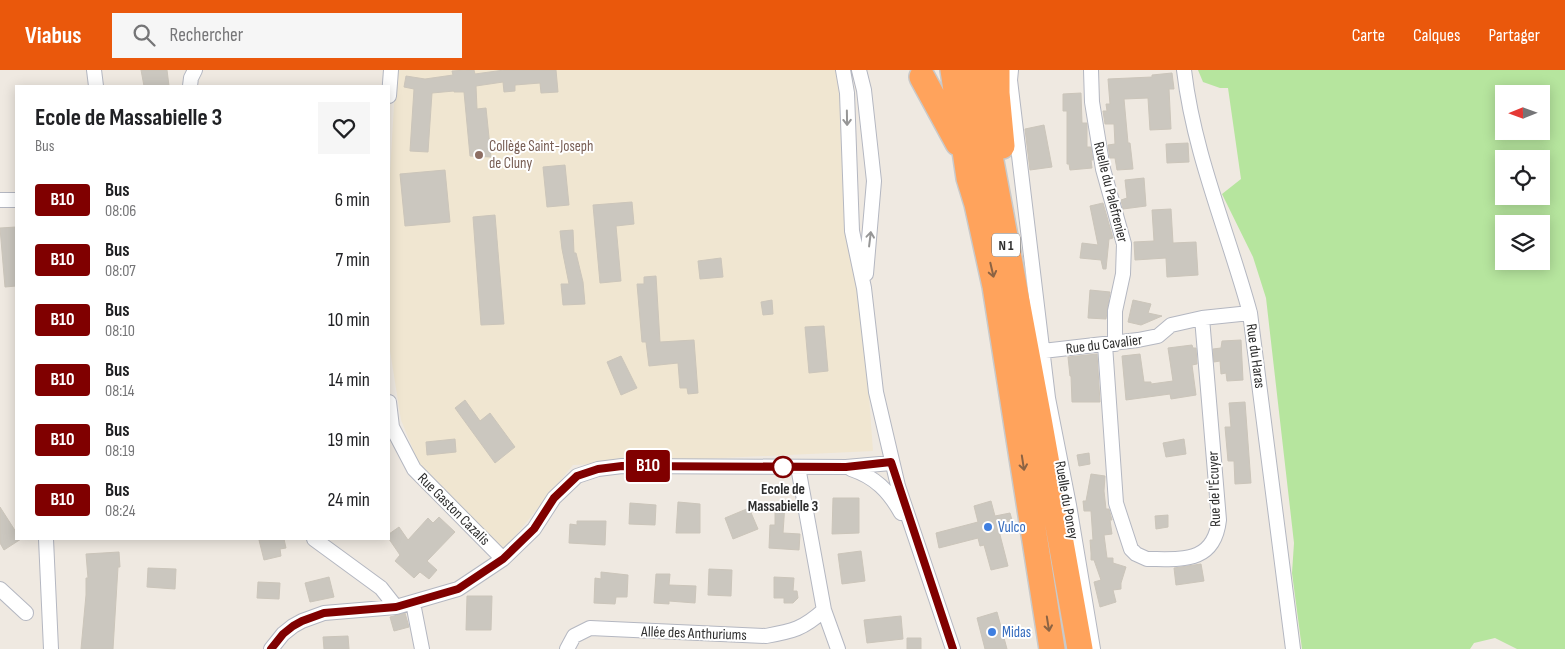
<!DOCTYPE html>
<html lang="fr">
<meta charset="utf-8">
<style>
body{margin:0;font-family:"Sofia Sans Condensed",sans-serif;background:#f6f6f6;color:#202124;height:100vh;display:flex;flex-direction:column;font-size:19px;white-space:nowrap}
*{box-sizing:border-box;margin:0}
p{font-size:16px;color:#757577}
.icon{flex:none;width:28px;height:28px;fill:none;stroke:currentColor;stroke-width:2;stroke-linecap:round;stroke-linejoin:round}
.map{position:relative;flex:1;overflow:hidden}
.details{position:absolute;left:15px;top:15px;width:375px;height:455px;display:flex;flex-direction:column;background:#fff;border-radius:0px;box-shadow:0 2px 12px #0003}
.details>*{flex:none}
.badge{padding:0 10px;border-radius:4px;font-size:18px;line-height:32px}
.needle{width:32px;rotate:269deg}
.controls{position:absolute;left:1495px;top:15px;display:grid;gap:10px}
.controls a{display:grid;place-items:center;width:55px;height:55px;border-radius:0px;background:#fff;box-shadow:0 2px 12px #0003;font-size:25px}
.map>.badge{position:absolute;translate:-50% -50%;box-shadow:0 0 0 2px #fff}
.round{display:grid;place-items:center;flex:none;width:52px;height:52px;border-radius:0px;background:#f6f6f6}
.headline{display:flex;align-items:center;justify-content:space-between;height:85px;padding:0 20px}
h1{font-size:24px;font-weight:700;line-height:38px}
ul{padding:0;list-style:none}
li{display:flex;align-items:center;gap:15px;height:60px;padding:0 20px}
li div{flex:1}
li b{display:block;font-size:19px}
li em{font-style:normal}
li .badge{min-width:55px;font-weight:700;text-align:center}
header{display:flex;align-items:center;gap:30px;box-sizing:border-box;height:70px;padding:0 25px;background:#ea580c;color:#fff}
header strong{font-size:24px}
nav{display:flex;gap:28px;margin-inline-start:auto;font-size:18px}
.search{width:350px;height:45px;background:#f6f6f6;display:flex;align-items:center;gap:12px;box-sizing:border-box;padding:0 18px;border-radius:0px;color:#757577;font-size:19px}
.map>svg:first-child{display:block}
.education{fill:#f0e6d1}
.green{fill:#b6e59e;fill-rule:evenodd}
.building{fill:#cbc7bf;stroke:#cbc5ba}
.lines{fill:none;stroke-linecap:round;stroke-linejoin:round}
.street-casing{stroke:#b4b7c1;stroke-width:16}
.highway-casing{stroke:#c9c9c9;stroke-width:28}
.street{stroke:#fff;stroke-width:14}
.highway{stroke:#ffa35c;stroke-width:25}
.oneway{stroke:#969696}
.oneway2{stroke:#8c6343}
.line-casing{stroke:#fff;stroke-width:11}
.line{stroke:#800000;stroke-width:8}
.education-dot{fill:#8d6e63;stroke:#fff;stroke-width:2}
.stop-dot{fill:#fff;stroke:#800000;stroke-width:2.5}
.shop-dot{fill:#3f7fe0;stroke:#fff;stroke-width:2}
.labels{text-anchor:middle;stroke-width:4;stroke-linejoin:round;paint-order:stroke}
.shield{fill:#fff;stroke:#6d6d6d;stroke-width:1}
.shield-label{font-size:14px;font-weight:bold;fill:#2e2e2e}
.education-label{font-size:15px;fill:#785e54;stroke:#fff;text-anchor:start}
.street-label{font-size:15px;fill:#2e2e2e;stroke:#fff}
.stop-label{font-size:15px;font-weight:bold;fill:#2e2e2e;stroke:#fff}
.shop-label{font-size:15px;fill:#366cbe;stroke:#fff;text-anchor:start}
</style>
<header>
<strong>Viabus</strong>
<div class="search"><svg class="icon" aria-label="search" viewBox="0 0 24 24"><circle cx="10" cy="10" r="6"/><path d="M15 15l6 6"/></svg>Rechercher</div>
<nav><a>Carte</a><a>Calques</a><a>Partager</a></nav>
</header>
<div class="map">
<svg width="1565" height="579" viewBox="0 0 1565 579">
<rect width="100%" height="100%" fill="#efe9e1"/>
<path class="education" d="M396 0H839L847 23 873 381 573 395 503 481 419 394 401 350 389 274V121Z"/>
<path class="green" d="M1198 0H1565V579H1517L1495 568 1474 573 1470 579H1302L1292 503 1294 473 1266 228 1253 187 1222 124 1241 109 1228 18H1220L1203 12ZM1504 24H1541V61H1504ZM1504 89H1541V126H1504ZM1504 154H1541V191H1504Z"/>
<path class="building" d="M141 0H167L169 16H144Z
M467 0H474L475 4 504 0H556L558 22 541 23 540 13 515 15V21L504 22 503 12 476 16 477 39 486 38 491 87 470 86 464 22H454V21L432 23 428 82 410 81 414 19 404 17 406 6 425 9 453 5 452 1Z
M1172 3 1174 19H1169L1171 59 1150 60 1148 28 1124 29 1128 73H1130L1133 99 1117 100 1115 88H1110L1108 75 1115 74 1114 54H1105L1103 41H1107L1106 34H1110L1108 9 1152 7V5Z
M1081 23 1082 53H1087V77H1091L1093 90H1091L1092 98 1070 100 1069 94H1067V41H1063V24Z
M1044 55 1052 97 1030 100 1025 59Z
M1188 73 1189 92 1167 93 1166 74Z
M565 95 569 135 547 137 543 97Z
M445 100 450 152 405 156 400 104Z
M1144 108 1146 136 1123 139 1121 130 1127 128 1125 110Z
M632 132 634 154 616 156 621 211 600 213 593 135Z
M1103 133 1113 168 1109 169 1106 199H1103L1101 190 1080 188 1082 173 1098 175 1090 136Z
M1171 139 1173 173 1196 172 1198 205 1167 207 1166 188 1135 190 1134 172 1154 171 1152 140Z
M495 145 504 254 481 255 473 147Z
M16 157V216L5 217 0 158Z
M573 160 574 183H576L583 212 585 234 563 235 561 214H569L562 179 560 161Z
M721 188 723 207 700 209 698 191Z
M656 206 660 272 694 270 698 323 688 324 687 318H680L678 293 649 296 646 272H642L637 214H644V207Z
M1090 220 1110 222 1106 249 1088 248Z
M772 230 773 244 763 245 761 232Z
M1133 230 1151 234 1148 243 1162 246 1141 255 1128 252Z
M824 256 828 301 809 303 805 257Z
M1241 270 1243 310 1227 311 1226 303 1221 304 1220 291 1214 292 1213 279 1221 278 1222 271Z
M1192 275 1193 278H1196L1197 294 1192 295 1196 325 1171 329 1170 324 1126 330 1122 286 1140 284 1144 312H1151V314L1173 311 1168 278Z
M1097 284 1100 332H1072L1071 306H1070L1068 287Z
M621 286 637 318 621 325 607 292Z
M465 330 480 351 490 343 515 377 495 393 455 338Z
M1245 332 1251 413 1235 414 1234 391H1228L1225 357H1231L1229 333Z
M455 369 456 382 427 385 426 372Z
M1184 369 1186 384 1166 387 1163 373Z
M1089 383 1090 394 1079 396 1077 385Z
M1091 404 1105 406 1104 421 1106 439H1109L1112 450H1110L1112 464 1104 465 1107 488H1113V493L1126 497 1121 513V519L1113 520 1116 532 1100 537 1094 512 1101 510 1094 490H1091V483L1090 470H1093L1091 441H1084L1083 431H1086Z
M833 428H859V463L832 464Z
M991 431 995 446 1010 443 1014 457 999 461 1008 496 991 500 984 475 980 476 978 468 939 478 936 463 978 452 974 436Z
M678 432 700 434V463H676Z
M630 433 656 435 655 455 629 454Z
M775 434H785L783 463 800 464 799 480 769 478 770 455H775Z
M0 437 16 462V469H21L4 480 0 473Z
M749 438 758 459 733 469 725 448Z
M1168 445V457L1156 459 1155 446Z
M439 447 455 462 427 491 437 500 429 509 420 502 414 508 395 491 400 485 389 469V464L399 457 408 470 428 448 433 453Z
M577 451H606L605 475 569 473 570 454 577 455Z
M267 469H284L286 478 280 479 281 486 264 490 259 470Z
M861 481 865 511 842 514 838 484Z
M119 482 120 497H118L113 579H81L86 525V508H88L86 484Z
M1201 494 1204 511 1176 515 1174 498Z
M148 498 176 499 175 519 147 517Z
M709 499 732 500 731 526 708 525Z
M601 502 628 505 627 527H616L615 534 594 533 595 508 601 509Z
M656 504H670L669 515 696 516 695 533 669 531V534L654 533Z
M329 507 334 527 310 532 305 513Z
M774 507 794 508 793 521H797L798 528 793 533H784V528H774Z
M258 512 280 513 279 529 257 528Z
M467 526H492L491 560H466Z
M997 542 1007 579H985L977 548Z
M405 543 409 557 394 561 390 547Z
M901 546 903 569 867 573 864 550Z
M348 566 349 579H324L323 567Z
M907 568H921V579H907Z"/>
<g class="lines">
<defs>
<path id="street" d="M94 0 96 16
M843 0 847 23 852 161 864 218 876 322 898 416 953 579
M859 0 864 20 874 111 866 204
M1011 0 1010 10 1048 328 1069 435 1093 579
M1091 0 1092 32 1103 99 1124 174 1123 204 1115 241V274
M1184 0C1194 85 1228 162 1250 243L1293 579
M190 16 191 8 195 0
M389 26 391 0
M0 130H16
M1105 275 1116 433 1131 479 1136 484 1147 489C1181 489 1214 494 1219 450L1202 248
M1043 281 1138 270 1158 266 1171 255 1202 248 1250 243
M389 332 392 357 414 399 503 489
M798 397 824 540 838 579
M851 399C875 407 889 421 901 443
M46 469 51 579
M314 469 381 518 396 537
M0 519 26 543
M413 533 422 579
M271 579 283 564 293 556 302 551 324 543 396 537 458 519 503 489 534 459 554 428 577 406 598 399 622 396 846 397 891 393
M567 579 574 566 590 558 766 566C793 561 803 559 824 540"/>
<path id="highway" d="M953 0 969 108 977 134 995 216 1052 579
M974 0 1039 349 1080 579
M997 0V23L1002 76
M922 7 958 73"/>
</defs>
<use href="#street" class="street-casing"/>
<use href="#highway" class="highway-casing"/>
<use href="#street" class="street"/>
<use href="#highway" class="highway"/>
</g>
<defs><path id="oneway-shaft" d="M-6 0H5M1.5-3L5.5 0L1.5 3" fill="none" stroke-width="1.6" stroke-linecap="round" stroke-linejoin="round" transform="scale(1.25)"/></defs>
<g class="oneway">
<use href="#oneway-shaft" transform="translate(847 48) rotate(89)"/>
<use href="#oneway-shaft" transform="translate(870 169) rotate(-83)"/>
</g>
<g class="oneway2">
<use href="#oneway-shaft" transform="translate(992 200) rotate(77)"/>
<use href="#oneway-shaft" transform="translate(1023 393) rotate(81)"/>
<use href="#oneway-shaft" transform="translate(1048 554) rotate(81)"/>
</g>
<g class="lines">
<defs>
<path id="line" d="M271 579 283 564 293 556 302 551 324 543 396 537 458 519 503 489 534 459 554 428 577 406 598 399 622 396 846 397 891 392 953 579"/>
</defs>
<use href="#line" class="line-casing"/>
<use href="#line" class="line"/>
</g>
<circle class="education-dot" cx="479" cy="85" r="5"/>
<circle class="stop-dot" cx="783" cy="397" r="10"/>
<g class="shop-dot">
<circle cx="988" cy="457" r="5"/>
<circle cx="992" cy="562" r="5"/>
</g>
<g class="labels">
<rect class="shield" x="992" y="163.5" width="28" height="23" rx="4"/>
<g class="shield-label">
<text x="1006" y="180">N 1</text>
</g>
<g class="education-label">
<text x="489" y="81">Collège Saint-Joseph<tspan x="489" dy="17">de Cluny</tspan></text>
</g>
<g class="street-label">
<text transform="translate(1111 122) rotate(76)" y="5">Ruelle du Palefrenier</text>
<text transform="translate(1104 274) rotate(-7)" y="5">Rue du Cavalier</text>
<text transform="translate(1256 286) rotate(82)" y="5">Rue du Haras</text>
<text transform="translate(1214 419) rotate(-92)" y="5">Rue de l'Écuyer</text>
<text transform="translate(1067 430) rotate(80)" y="5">Ruelle du Poney</text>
<text transform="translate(454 439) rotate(45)" y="5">Rue Gaston Cazalis</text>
<text transform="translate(694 563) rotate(2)" y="5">Allée des Anthuriums</text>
</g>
<g class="stop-label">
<text x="783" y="424">Ecole de<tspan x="783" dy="17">Massabielle 3</tspan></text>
</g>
<g class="shop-label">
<text x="998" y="462">Vulco</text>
<text x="1002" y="567">Midas</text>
</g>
</g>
</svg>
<div class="controls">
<a><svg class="needle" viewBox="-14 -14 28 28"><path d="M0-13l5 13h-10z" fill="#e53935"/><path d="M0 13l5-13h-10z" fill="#757577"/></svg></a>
<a><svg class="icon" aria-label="locate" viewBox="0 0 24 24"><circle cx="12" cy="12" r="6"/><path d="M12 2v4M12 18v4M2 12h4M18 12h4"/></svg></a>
<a><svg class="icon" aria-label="layers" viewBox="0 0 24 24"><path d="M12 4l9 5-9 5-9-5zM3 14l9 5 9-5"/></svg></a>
</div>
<b class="badge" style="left:648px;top:396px;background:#800000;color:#fff">B10</b>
<section class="details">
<div class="headline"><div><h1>Ecole de Massabielle 3</h1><p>Bus</p></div><a class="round"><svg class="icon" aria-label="heart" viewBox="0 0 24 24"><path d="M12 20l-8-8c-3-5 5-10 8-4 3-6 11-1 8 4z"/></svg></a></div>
<ul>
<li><span class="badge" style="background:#800000;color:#fff">B10</span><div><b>Bus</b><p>08:06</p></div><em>6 min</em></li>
<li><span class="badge" style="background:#800000;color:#fff">B10</span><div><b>Bus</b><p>08:07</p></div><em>7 min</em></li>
<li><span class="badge" style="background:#800000;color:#fff">B10</span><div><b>Bus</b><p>08:10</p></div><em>10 min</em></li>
<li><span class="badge" style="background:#800000;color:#fff">B10</span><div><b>Bus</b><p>08:14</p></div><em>14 min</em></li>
<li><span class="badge" style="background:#800000;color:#fff">B10</span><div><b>Bus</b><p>08:19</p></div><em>19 min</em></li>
<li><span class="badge" style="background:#800000;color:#fff">B10</span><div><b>Bus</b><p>08:24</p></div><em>24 min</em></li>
</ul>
</section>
</div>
